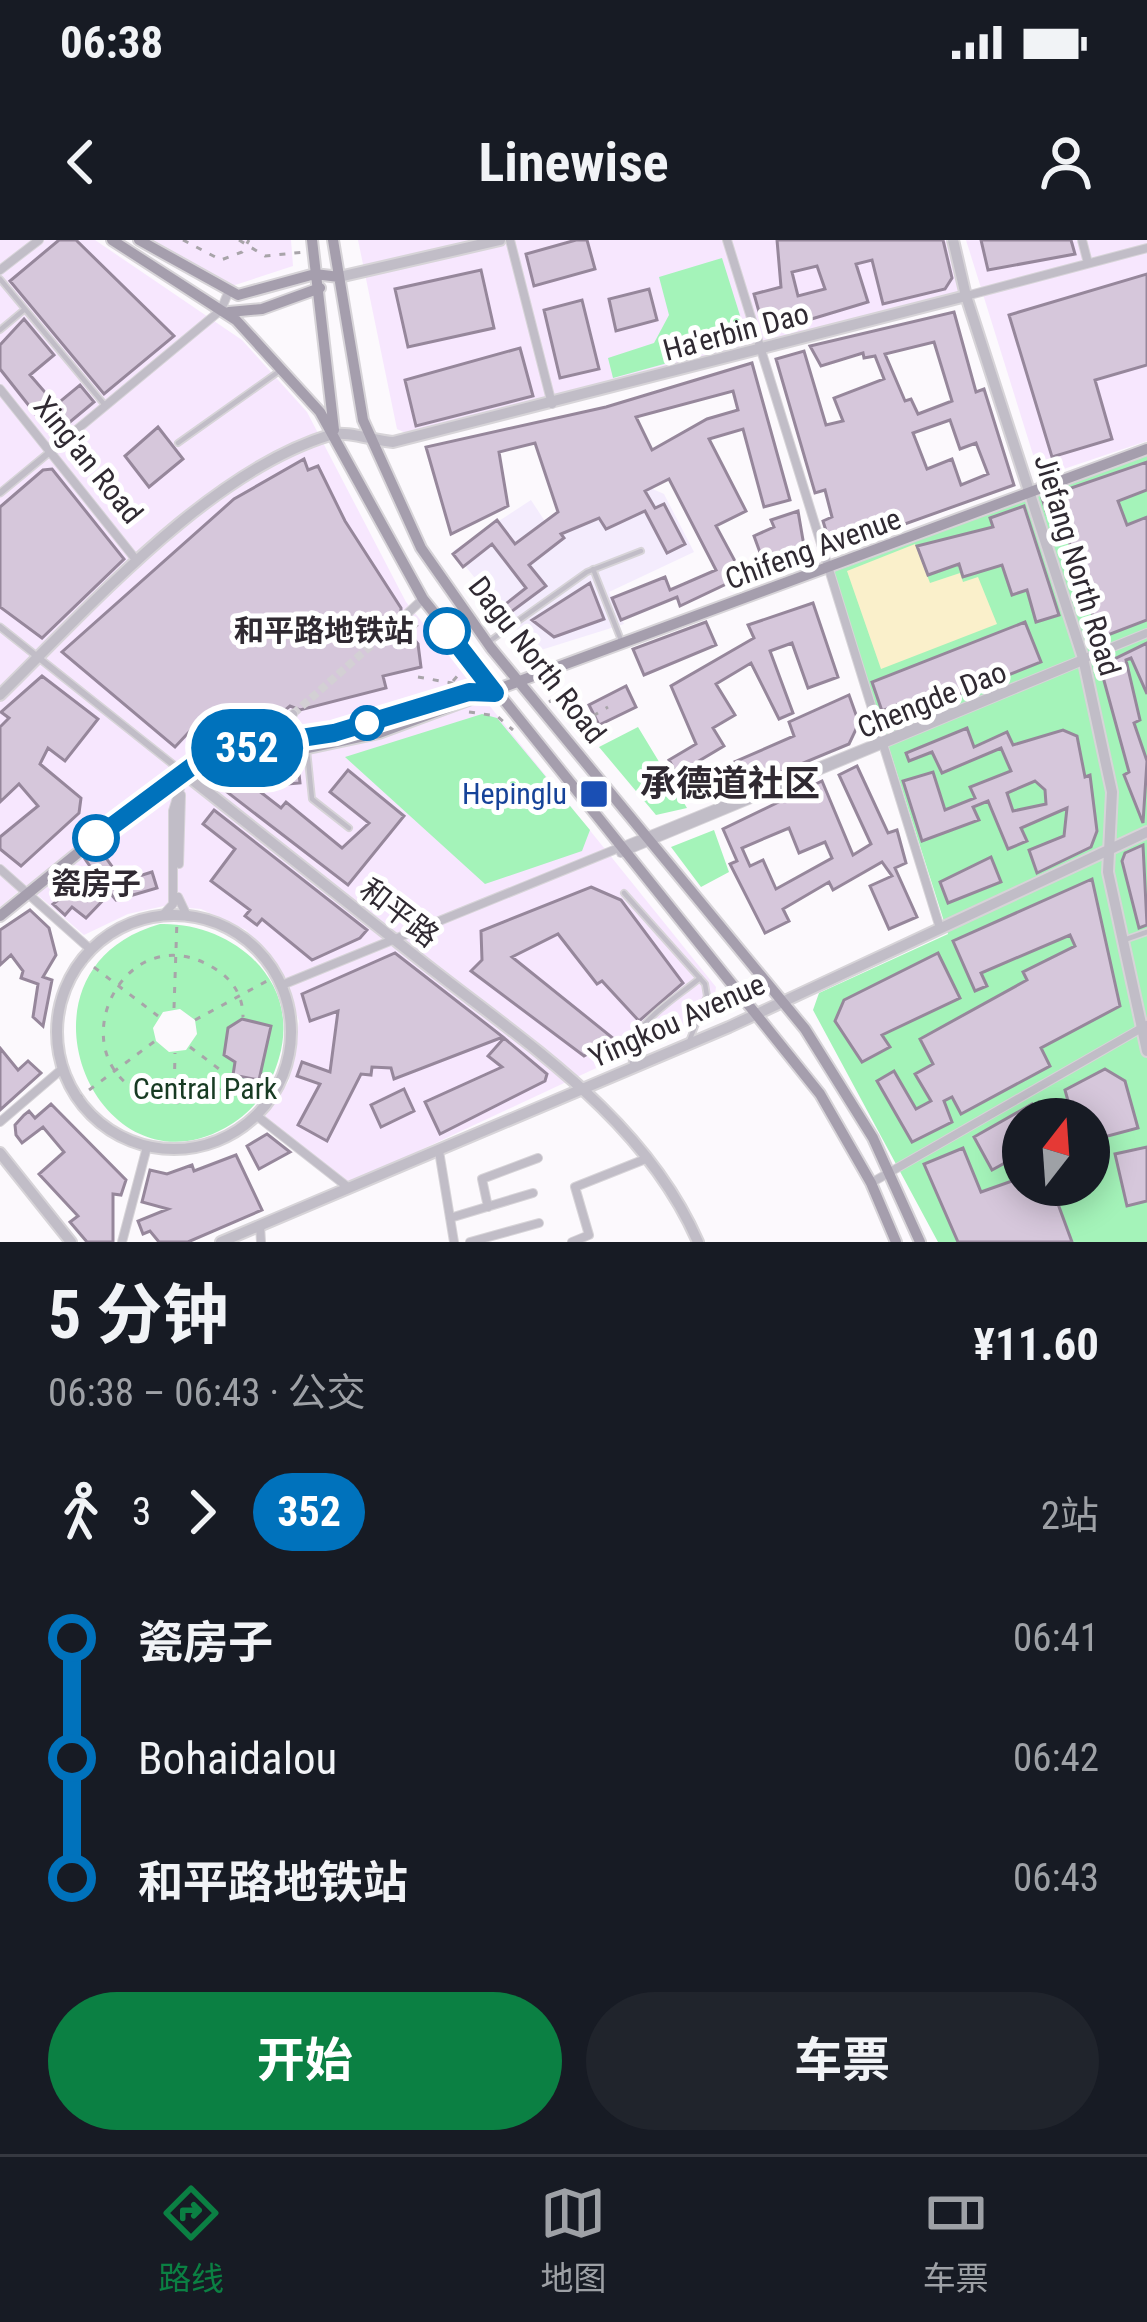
<!DOCTYPE html>
<html lang="zh">
<meta charset="utf-8">
<style>
body{margin:0;font-family:"Roboto Condensed","Noto Sans SC",sans-serif;background:#20242c;color:#f1f3f6;height:100vh;display:flex;flex-direction:column;font-size:45px;white-space:nowrap}
*{box-sizing:border-box;margin:0}
p{font-size:39px;color:#9ea1a6}
.icon{flex:none;width:66px;height:66px;fill:none;stroke:currentColor;stroke-width:2;stroke-linecap:round;stroke-linejoin:round}
.map{position:relative;height:1002px;overflow:hidden}
.panel{display:flex;flex-direction:column;background:#171b24;flex:1}
.panel>*{flex:none}
.badge{padding:0 24px;border-radius:39px;font-size:42px;line-height:78px}
.needle{width:78px;rotate:17deg}
.buttons{position:absolute;left:1002px;top:858px;display:grid;gap:24px}
.buttons a{display:grid;place-items:center;width:108px;height:108px;border-radius:50%;background:#171b24;box-shadow:0 6px 30px #0003;font-size:60px}
.map>.badge{position:absolute;translate:-50% -50%;box-shadow:0 0 0 6px #fff}
.legs{display:flex;align-items:center;gap:18px;height:132px;padding:0 48px;font-size:39px}
.legs p{margin-inline-start:auto}
.head{display:flex;align-items:center;justify-content:space-between;height:204px;padding:0 48px}
h1{font-size:66px;font-weight:700;line-height:90px}
.cta{display:flex;gap:24px;margin-top:auto;padding:24px 48px}
.cta a{flex:1;height:138px;border-radius:72px;background:#0b8043;color:#fff;font-size:48px;font-weight:700;line-height:138px;text-align:center}
.cta a+a{background:#20242c;color:#f1f3f6}
ul{padding:0 48px;list-style:none}
li{display:flex;align-items:center;gap:42px;height:120px;font-size:45px}
li i{display:grid;place-items:center;width:18px;height:100%;margin:0 15px;background:currentColor}
li i::after{content:'';width:30px;height:30px;margin:-15px;border:9px solid;border-radius:50%;background:#171b24}
li p{margin-inline-start:auto}
li:first-child i{background:linear-gradient(#0000 50%,currentColor 0)}
li:last-child i{background:linear-gradient(currentColor 50%,#0000 0)}
.status{display:flex;justify-content:space-between;align-items:center;height:84px;padding:0 60px;background:#171b24;direction:ltr}
.status svg{height:33px;fill:currentColor}
header{display:flex;justify-content:space-between;align-items:center;height:156px;padding:0 48px;background:#171b24;font-size:54px;font-weight:700}
.dock{display:flex;justify-content:space-around;align-items:center;height:168px;border-top:3px solid #363941;background:#171b24;font-size:33px;color:#9ea1a6}
.dock a{display:grid;justify-items:center;gap:6px}
.dock .active{color:#0b8043}
.map>svg:first-child{display:block}
.built{fill:#f7e7fe}
.medical{fill:#f4ecfd}
.green{fill:#a4f3b9;fill-rule:evenodd}
.sand{fill:#faf0cb}
.building{fill:#d6c7db;stroke:#96879b;stroke-width:3;fill-rule:evenodd}
.lines{fill:none;stroke-linecap:round;stroke-linejoin:round}
.minor-tunnel{stroke:#d3d0d4;stroke-width:8;stroke-dasharray:8 4;stroke-linecap:butt}
.service-casing{stroke:#d7d4d8;stroke-width:8}
.pedestrian-casing{stroke:#d7d4d8;stroke-width:9}
.minor-casing{stroke:#d7d4d8;stroke-width:10}
.tertiary-casing{stroke:#d7d4d8;stroke-width:14}
.secondary-casing{stroke:#d7d4d8;stroke-width:14}
.path{stroke:#a8a4a9;stroke-width:3;stroke-dasharray:6 9;stroke-linecap:butt}
.service{stroke:#c1bdc7;stroke-width:4.5}
.pedestrian{stroke:#c1bdc7;stroke-width:6}
.minor{stroke:#c1bdc7;stroke-width:8}
.tertiary{stroke:#c1bdc7;stroke-width:10}
.secondary{stroke:#a59ead;stroke-width:10}
.line-1-casing{stroke:#fff;stroke-width:27}
.line-1{stroke:#0072bc;stroke-width:18}
.stop-1-dot{fill:#fff;stroke:#0072bc;stroke-width:6}
.transit-dot{fill:#1a4fb4;stroke:#fff;stroke-width:4.5}
.labels{text-anchor:middle;stroke-width:10;stroke-linejoin:round;paint-order:stroke}
.street-label{font-size:30px;fill:#302a32;stroke:#fff}
.stop-label{font-size:30px;font-weight:bold;fill:#302a32;stroke:#fff;text-anchor:end}
.transit-label{font-size:30px;fill:#164399;stroke:#fff;text-anchor:end}
.park-label{font-size:30px;fill:#183b23;stroke:#fff}
.quarter-label{font-size:36px;font-weight:bold;fill:#302a32;stroke:#fff}
</style>
<div class="status"><b>06:38</b><svg viewBox="0 0 49 12"><path d="M0 12V9h3v3zM5 12V6h3v6zM10 12V3h3v9zM15 12V0h3v12zM26 1h20v11H26zM47 4h2v5h-2z"/></svg></div>
<header><svg class="icon" aria-label="back" viewBox="0 0 24 24"><path d="M15 5l-7 7 7 7"/></svg>Linewise<svg class="icon" aria-label="person" viewBox="0 0 24 24"><circle cx="12" cy="8" r="4"/><path d="M4 21q1-7 8-7t8 7"/></svg></header>
<div class="map">
<svg width="1147" height="1002" viewBox="0 0 1147 1002">
<rect width="100%" height="100%" fill="#fcf9fd"/>
<path class="built" d="M0 0H95L242 100 307 172 406 362 716 747 713 768 684 787 350 943 265 877 289 841 299 781 282 733 246 690 201 669 164 666 128 674 84 695 26 645 0 667Z
M149 0H291L293 26 232 46Z
M358 0H949L961 53 408 194 397 189Z
M966 0H1147V201L1040 237Z"/>
<path class="medical" d="M646 246 664 254 694 312 609 352 624 384 541 410 530 406 453 311 531 260 548 286Z"/>
<path class="green" d="M722 18 748 101 613 138 608 118 654 103 669 75 659 37Z
M1147 212V1002H938L813 770 819 753 948 694 833 332ZM1023 879H1089V945H1023Z
M482 474 497 478 590 590 582 611 485 644 345 517Z
M638 487 687 568 656 575 599 507Z
M714 590 729 632 701 647 671 607Z
M160 684C232 682 302 740 279 818 270 849 254 872 225 888 95 960 0 729 160 684ZM180 769 195 780 197 794 186 810 169 812 156 801 153 788 163 772Z"/>
<path class="sand" d="M915 304 930 343 960 333 963 342 978 337 997 384 881 429 847 331Z"/>
<path class="building" d="M59 0H76L174 96 104 154 10 41Z
M576 0H587L595 29 534 46 526 14Z
M777 0H943L952 38 945 49 883 64 872 20 856 24 868 62 765 93 754 54 781 47ZM817 26 825 49 798 56 792 32Z
M981 0H1071L1075 14 988 30Z
M481 30 494 88 408 107 395 49Z
M1147 34V125L1095 140 1112 199 1052 217 1009 75Z
M649 49 657 80 616 91 609 59Z
M582 60 599 129 560 138 544 70Z
M954 72 976 152 984 149 1014 245 832 310 823 281 832 277 825 250 815 253 776 119 804 111 826 185 843 181 834 158 884 139 875 116 864 118 863 113 821 126 810 106ZM934 102 952 161 918 174 911 159 905 161 885 114ZM950 180 960 209 976 203 988 234 961 245 952 219 927 229 913 193Z
M24 79 54 115 30 135 56 165 80 145 94 162 53 196 0 129V105Z
M520 108 533 156 416 186 405 140Z
M752 123 790 260 764 267 743 189 709 199 746 271 716 286 743 336 680 366 677 357 621 380 612 358 665 337 670 350 716 330 669 239 645 251 655 268 664 264 685 304 667 313 645 271 606 289 599 278 561 294 564 298 529 325 546 346 504 377 498 370 526 348 492 304 463 327 453 314 497 280 515 304 558 272 535 203 499 212 508 266 451 294 426 207 606 167ZM733 151 738 170 707 179 652 210 636 177Z
M158 187 183 219 149 247 125 216Z
M304 219 308 230 318 226 345 281 401 368V378L416 386 408 392 418 404 421 427 383 436 386 448 300 470 290 466 278 476 215 492 203 477 175 507 62 412 234 259Z
M1147 222V250L1118 261 1127 285 1147 277V380L1100 398 1067 295 1054 271 1047 274 1042 258Z
M52 229 124 319 42 398 0 367V267L43 230Z
M1024 266 1059 375 1036 382 1027 350 1012 355 1002 325 963 337 959 324 928 335 917 306 993 287 990 278Z
M798 271 804 306 765 326 754 296 774 287 771 280Z
M590 343 604 379 554 397 532 380Z
M813 363 838 437 808 448 792 403 770 411 793 473 779 479 751 423 716 444 735 475 713 488 724 506 677 534 669 520 696 504 671 446 754 398 748 385Z
M706 382 716 405 644 435 633 409Z
M1025 382 1041 422 912 473 907 461 882 471 872 442Z
M1147 403V454L1131 418 1126 420 1140 480 1134 483 1147 521 1143 583 1124 535 1129 532 1100 426Z
M42 436 98 479 65 521 48 508 40 524 81 558 79 573 21 626 0 609V597L38 566 19 544 0 562V487L9 478 1 472Z
M626 446 636 467 599 485 589 465Z
M849 455 859 483 849 504 736 551 725 526 794 496 789 482Z
M967 488 974 507 1007 492 1013 505 1063 490 1077 496 1085 537 1090 535 1097 591 1091 607 1037 633 1029 610 1064 596 1067 568 1021 588 1027 601 1008 609 988 561 973 567 979 580 922 601 903 541 933 532 945 570 975 558 970 547 1011 531 1001 508 942 533 932 512 909 521 906 513ZM1035 541 1045 550 1046 564 1013 571 1007 553Z
M298 524 300 543 254 547 281 568 286 562 342 608 369 583 330 552 348 530 404 576 348 645 227 552 232 534Z
M857 526 888 593 897 590 906 623 895 628 917 677 889 689 870 646 892 636 882 622 833 650 829 642 783 669 789 681 765 693 730 624 737 621 723 589 822 541 853 615 871 604 839 535ZM789 588 799 613 825 602 832 618 776 649 763 620 750 626 742 608Z
M214 570 367 690 360 698 312 720 262 679 257 685 245 676 250 670 211 641 235 609 203 584Z
M1143 605 1147 685 1139 688 1122 621 1125 613Z
M99 608 116 632 133 638 152 632 157 648 116 660 110 653 86 678 72 667 65 675 53 664 94 632 85 619Z
M991 617 1001 642 948 663 940 642Z
M1092 639 1120 766 1041 808 1050 826 961 874 952 857 944 861 952 882 912 902 877 841 894 831 916 869 931 861 915 834 933 824 920 799 1027 740 1023 732 1075 706 1070 695 981 733 987 746 975 751 953 701Z
M591 647 621 660 683 743 639 781 602 741 597 744 558 694 512 717 614 799 584 816 471 731 482 720 481 691Z
M30 670 49 688 56 715 43 737 52 740 43 786 33 777 38 744 21 738 23 731 11 715 0 725V690Z
M395 713 503 797 394 839 391 828 372 827 371 835 361 834 327 901 298 885 320 844 297 836 302 822 330 832 338 771 310 781 302 754Z
M938 713 960 758 882 795 890 807 862 822 835 781 844 760Z
M242 779 271 786 259 840 233 835 235 822 224 815 228 788Z
M504 798 547 834 545 841 440 894 425 862 502 827 488 816Z
M0 808 18 830 28 821 41 833 0 870Z
M1105 829 1125 841 1138 888 1089 901V879H1073L1065 850Z
M404 849 414 871 381 887 371 865Z
M51 864 126 940 121 955 113 954V1002H87L70 982 78 976 39 934 64 912 43 887 22 903 16 895 15 885 24 875 29 871 35 878Z
M1032 864 1041 879H1023V913L992 930 974 897Z
M267 894 290 912 259 929 247 906Z
M1147 907V961L1127 966 1115 914Z
M963 908 981 952 1023 937V945H1051L1072 1002H958L924 924Z
M236 915 262 970 188 1002H159L150 991 143 994 138 981 168 969 142 962 150 930 167 934 192 925 194 931Z"/>
<g class="lines">
<path class="minor-tunnel" d="M293 474 408 373"/>
<defs>
<path id="service" d="M0 39 104 164
M0 90 25 69
M178 203 278 132
M593 329 621 400
M487 403 587 332 641 311
M307 510 312 559 349 588
M189 530 222 510 318 497 482 451
M624 653 705 744 707 756 690 799
M1124 700 1147 692
M633 827C622 787 673 761 700 738"/>
<path id="pedestrian" d="M0 253 51 211
M0 387 185 534"/>
<path id="minor" d="M510 0 552 164
M727 0 940 688
M1082 0 1088 23
M0 30 39 0
M966 56 1147 8
M0 149 137 321
M51 211 221 70 228 53
M408 373 423 359
M254 507 293 474
M621 613 1078 423
M179 624 181 555
M0 629 90 709
M178 657 187 676
M163 675 173 664V571L184 535
M282 745 1147 393
M257 876 349 948
M0 882 62 829
M439 911 454 1002
M871 943 1147 785
M488 967 482 939 538 918
M450 978 533 953
M260 985 261 1002
M122 1002 147 907
M470 1002 539 983
M572 1002 589 995 575 947 648 918"/>
<path id="tertiary" d="M953 0 966 56 1083 418 1112 552 1108 632 1147 811
M339 37 500 0
M0 455C89 368 208 232 330 195 346 190 375 201 393 202L966 56
M185 534C265 597 344 660 424 723 527 804 644 878 698 1002
M57 792a117 117 0 1 1 234 0a117 117 0 1 1-234 0Z
M0 913 71 1002
M221 1002 729 787 1147 592"/>
<path id="secondary" d="M112 0 236 80 320 172 423 359 820 854 871 943 896 1002
M139 0 238 55 315 34 339 37
M312 0 334 190
M333 0 363 180 421 308 491 408 805 789 873 898 920 1002
M229 72 262 69 320 48
M0 676 147 557 185 534 379 493 1147 209"/>
</defs>
<use href="#service" class="service-casing"/>
<use href="#pedestrian" class="pedestrian-casing"/>
<use href="#minor" class="minor-casing"/>
<use href="#tertiary" class="tertiary-casing"/>
<use href="#secondary" class="secondary-casing"/>
<path class="path" d="M183 0 221 20 242 12 249 0
M239 0 265 16 305 12
M508 398 534 426
M418 437 452 443 459 452
M453 441 466 426
M549 462 555 458 578 485 608 467
M469 472 497 476 513 490
M82 718 158 776
M174 768 177 680
M195 780 278 735
M190 807 260 860
M231 838C213 858 192 867 165 861 46 836 119 665 217 730 234 741 243 757 243 777
M77 859 155 801
M174 859 175 813"/>
<use href="#service" class="service"/>
<use href="#pedestrian" class="pedestrian"/>
<use href="#minor" class="minor"/>
<use href="#tertiary" class="tertiary"/>
<use href="#secondary" class="secondary"/>
</g>
<g class="lines">
<defs>
<path id="line-1" d="M96 598 202 519 222 510 334 493 469 452 495 453 447 391"/>
</defs>
<use href="#line-1" class="line-1-casing"/>
<use href="#line-1" class="line-1"/>
</g>
<g class="stop-1-dot">
<circle cx="447" cy="391" r="21"/>
<circle cx="367" cy="483" r="15"/>
<circle cx="96" cy="598" r="21"/>
</g>
<rect class="transit-dot" x="579" y="539" width="30" height="30" rx="6"/>
<g class="labels">
<g class="street-label">
<text transform="translate(736 92) rotate(-15)" y="10">Ha'erbin Dao</text>
<text transform="translate(88 220) rotate(51)" y="10">Xing'an Road</text>
<text transform="translate(813 309) rotate(-20)" y="10">Chifeng Avenue</text>
<text transform="translate(1077 325) rotate(73)" y="10">Jiefang North Road</text>
<text transform="translate(537 420) rotate(52)" y="10">Dagu North Road</text>
<text transform="translate(932 460) rotate(-22)" y="10">Chengde Dao</text>
<text transform="translate(399 673) rotate(38)" y="10">和平路</text>
<text transform="translate(677 781) rotate(-24)" y="10">Yingkou Avenue</text>
</g>
<g class="stop-label">
<text x="414" y="401">和平路地铁站</text>
<text x="96" y="654" text-anchor="middle">瓷房子</text>
</g>
<g class="transit-label">
<text x="567" y="564">Hepinglu</text>
</g>
<g class="park-label">
<text x="205" y="859">Central Park</text>
</g>
<g class="quarter-label">
<text x="730" y="556">承德道社区</text>
</g>
</g>
</svg>
<div class="buttons">
<a><svg class="needle" viewBox="-14 -14 28 28"><path d="M0-13l5 13h-10z" fill="#e53935"/><path d="M0 13l5-13h-10z" fill="#9ea1a6"/></svg></a>
</div>
<b class="badge" style="left:247px;top:508px;background:#0072bc;color:#fff">352</b>
</div>
<section class="panel">
<div class="head"><div><h1>5 分钟</h1><p>06:38 – 06:43 · 公交</p></div><b>¥11.60</b></div>
<div class="legs"><svg class="icon" aria-label="walk" viewBox="0 0 24 24"><circle cx="13" cy="4" r="2"/><path d="M13 8l-2 6 4 7M11 14l-3 7M7 12l3-4h3l4 4"/></svg>3<svg class="icon" aria-label="forward" viewBox="0 0 24 24"><path d="M9 5l7 7-7 7"/></svg><b class="badge" style="background:#0072bc;color:#fff">352</b><p>2站</p></div>
<ul>
<li><i style="color:#0072bc"></i><b>瓷房子</b><p>06:41</p></li>
<li><i style="color:#0072bc"></i><span>Bohaidalou</span><p>06:42</p></li>
<li><i style="color:#0072bc"></i><b>和平路地铁站</b><p>06:43</p></li>
</ul>
<div class="cta"><a>开始</a><a>车票</a></div>
</section>
<nav class="dock">
<a class="active"><svg class="icon" aria-label="directions" viewBox="0 0 24 24"><path d="M12 3l9 9-9 9-9-9zM9 14v-3h6M13 9l2 2-2 2"/></svg>路线</a>
<a><svg class="icon" aria-label="map" viewBox="0 0 24 24"><path d="M3 6l6-2 6 2 6-2v14l-6 2-6-2-6 2zM9 4v14M15 6v14"/></svg>地图</a>
<a><svg class="icon" aria-label="tickets" viewBox="0 0 24 24"><path d="M3 7h18v10H3zM15 7v10"/></svg>车票</a>
</nav>
